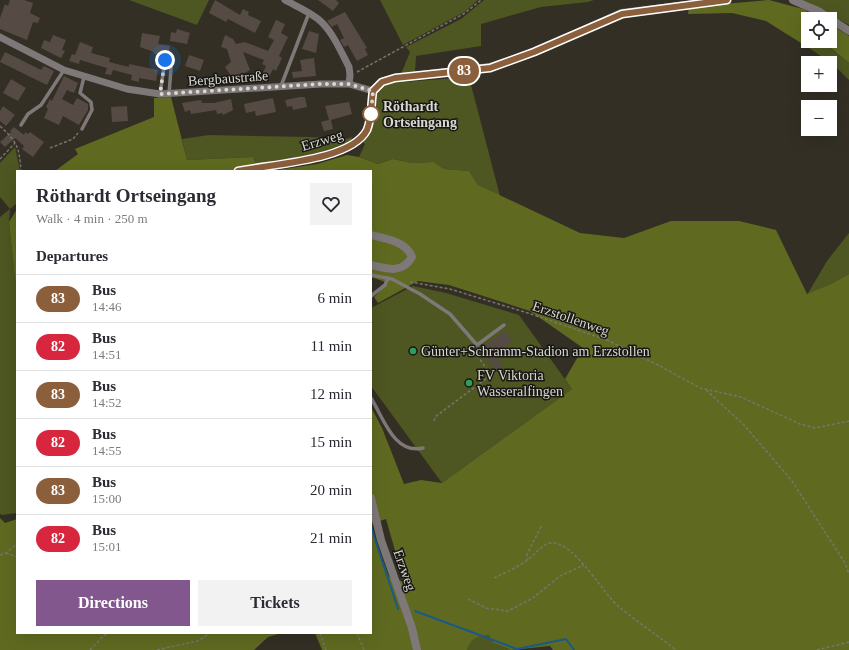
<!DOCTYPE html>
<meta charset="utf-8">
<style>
body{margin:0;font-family:"Times New Roman",serif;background:#f2f2f3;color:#2b2b33;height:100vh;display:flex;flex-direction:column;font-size:15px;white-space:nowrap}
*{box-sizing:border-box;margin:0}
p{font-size:13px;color:#7c7c81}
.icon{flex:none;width:22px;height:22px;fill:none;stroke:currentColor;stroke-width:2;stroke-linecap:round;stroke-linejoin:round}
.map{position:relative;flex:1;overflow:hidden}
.side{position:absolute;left:16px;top:170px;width:356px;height:464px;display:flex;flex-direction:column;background:#fff;border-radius:0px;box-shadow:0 4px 16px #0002}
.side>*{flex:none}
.badge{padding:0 8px;border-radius:13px;font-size:14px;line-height:26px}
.buttons{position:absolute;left:801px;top:12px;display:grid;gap:8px}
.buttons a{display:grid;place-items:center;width:36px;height:36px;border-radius:0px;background:#fff;box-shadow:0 4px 16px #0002;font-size:20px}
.you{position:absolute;width:20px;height:20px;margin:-10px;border:3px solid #fff;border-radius:50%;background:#1a73e8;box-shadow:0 0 0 6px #1a73e833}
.map>.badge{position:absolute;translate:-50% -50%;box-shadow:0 0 0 2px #fff}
h2{padding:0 20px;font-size:15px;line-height:36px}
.round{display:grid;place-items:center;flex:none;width:42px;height:42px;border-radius:0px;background:#f2f2f3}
.summary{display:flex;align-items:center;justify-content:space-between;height:68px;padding:0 20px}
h1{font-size:19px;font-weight:700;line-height:30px}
.cta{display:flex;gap:8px;margin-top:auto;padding:8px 20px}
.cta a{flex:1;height:46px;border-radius:0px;background:#81578d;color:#fff;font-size:16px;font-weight:700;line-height:46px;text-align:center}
.cta a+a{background:#f2f2f3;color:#2b2b33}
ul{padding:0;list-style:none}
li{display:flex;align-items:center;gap:12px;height:48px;padding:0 20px;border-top:1px solid #e1e1e2}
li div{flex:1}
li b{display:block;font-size:15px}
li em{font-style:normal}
li .badge{min-width:44px;font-weight:700;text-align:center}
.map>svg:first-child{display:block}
.green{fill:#4e5621}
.forest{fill:#5f6a20}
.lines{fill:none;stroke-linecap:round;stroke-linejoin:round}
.stream{stroke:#1b5988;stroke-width:2}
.building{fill:#554b44}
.path{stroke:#77746c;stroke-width:1.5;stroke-dasharray:3 2;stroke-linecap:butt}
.service{stroke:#7e7879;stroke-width:3.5}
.minor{stroke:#7e7879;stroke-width:7}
.tertiary{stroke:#7e7879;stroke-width:8}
.line-casing{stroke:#fff;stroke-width:9}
.line{stroke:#8b5e3c;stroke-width:6}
.walk{stroke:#d9d7d1;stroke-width:4;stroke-dasharray:0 7.2}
.stop-dot{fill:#fff;stroke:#8b5e3c;stroke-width:2}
.leisure-dot{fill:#2e9e5b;stroke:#191713;stroke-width:1.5}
.labels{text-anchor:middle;stroke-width:3;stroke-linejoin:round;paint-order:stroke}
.street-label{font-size:14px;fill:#d9d7d1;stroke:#191713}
.stop-label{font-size:14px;font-weight:bold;fill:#d9d7d1;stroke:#191713;text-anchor:start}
.poi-label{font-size:14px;fill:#d9d7d1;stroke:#191713;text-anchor:start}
</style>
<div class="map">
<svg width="849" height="650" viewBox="0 0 849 650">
<rect width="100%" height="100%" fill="#332f25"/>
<path class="green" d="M129 0H209L197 25Z
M380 0H478L466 11 403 45Z
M484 0H594L588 2 541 7 481 24V46L416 56 415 72 401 74 410 52 406 47 461 19Z
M803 0H849V25L806 1Z
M822 42 849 63V80L834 65 809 48Z
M469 77 500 196 478 185 469 171 444 169 434 162 412 163 393 159 378 164 359 157 365 144 363 142C365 137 370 133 372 128 378 109 368 93 390 83Z
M209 135 309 137 346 139 352 137 350 142 309 156 256 164 253 157 187 160 182 139Z
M15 147 20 171H17V201L16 204 10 209 9 222 15 279 17 282V513L2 515 0 514V217L10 209 0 197V163Z
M849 233V274L831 284 807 295 827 261Z
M413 286 446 293 519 315 572 389 442 483 371 386V308Z
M489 635 493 643 511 650H467C472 636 475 637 489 635Z"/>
<path class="forest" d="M769 0 803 9 820 19H808V41H830V24L849 36V63L823 42 809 48 766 21 732 13 688 14 689 7Z
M171 97 187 160 253 157 259 171H55L78 154 75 149 154 117V98Z
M347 155 359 157 378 164 393 159 412 163 434 162 444 169 469 171 478 185 580 233 624 238 671 221H739L776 230 807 294 831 284 849 274V650H553L550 646 511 650 493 643 489 635C476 637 472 637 467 650H322L315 633H371V528L389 577 404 582 386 519 371 524V407L382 428 404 484 421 480 442 483 572 389 565 379 583 348 530 311 449 285 418 281 378 303 374 297 388 283 371 277V171H271L317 164Z
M17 209V282L15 279 9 222Z
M0 518 5 523 17 519V633H282L268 637 254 650H0Z"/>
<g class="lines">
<path class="stream" d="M371 527 398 609
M415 611 517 649 566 639 574 650"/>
</g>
<path class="building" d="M10 0H24L33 3 30 13 40 18 38 23 33 22 27 40 0 29V18L5 4 8 6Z
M215 0 240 15 243 9 249 12 248 15 261 21 255 33 228 19 226 22 209 13Z
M318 0H336L339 3 333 11Z
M345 12 367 48 365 49 368 55 357 61 348 45 344 47 340 40 344 38 337 24 332 27 327 21Z
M276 20 285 24 281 33 288 37 279 56 282 58 276 71 273 69 268 79 261 78 266 66 262 64 264 60 243 52 250 70 233 79 225 67 231 62 227 49 221 47 225 35 233 39 236 44 245 42 268 51 274 40 268 37Z
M177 29 190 33 187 44 170 41 171 32 176 33Z
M309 31 319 34 316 53 302 49Z
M142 33 160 36 158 44 170 46 168 56 154 54V52L140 47Z
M53 35 66 40 62 50 65 51 61 58 41 48 44 40 50 42Z
M80 42 93 47 91 53 110 58 109 62 129 67V64L158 70 156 81 139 78V82L131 80 132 75 113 70 111 75 105 74 107 68 80 60 79 64 69 61 72 54 75 55Z
M5 52 41 70 44 66 54 71 47 85 0 62Z
M189 55 204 60 200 71 185 66Z
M314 58 316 76 293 78 292 72 302 71 300 60Z
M64 76 78 83 74 93 67 90 62 99 73 105 77 98 88 104V110L79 125 63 116 59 125 44 118 48 109 46 107 50 99 52 101Z
M11 79 26 88 18 101 3 93Z
M300 97H305L307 107 293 110 292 106 287 107 285 100Z
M273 98 276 112 256 116 255 111 246 113 244 104Z
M231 99 233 110 223 115 222 113 217 114 216 110 191 114 190 110 185 112 182 103 201 100 202 103H214Z
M349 102 352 114 331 120 333 129 324 131 321 122 329 120 325 106Z
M3 106 15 115 6 126 0 121V111Z
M127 106 128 121 112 122 111 107Z
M14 127 24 135 25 132 28 134 30 132 44 142 33 157 22 149 24 146 15 138 5 147 0 142 11 132 10 131Z
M505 331 512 342 494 354 503 366 496 371 485 354 488 352 484 346Z"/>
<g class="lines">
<path class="path" d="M357 72 465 13 481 0
M0 126C18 143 19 147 21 171
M50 148 73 139 78 133
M0 159 15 143
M17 215V228
M410 282 450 289 531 314 607 340 658 365 700 388 741 397 800 424 815 428 849 421
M706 390 744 425 792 481 845 563 849 574
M434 421 435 417 491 375 476 354V350
M6 553 17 557
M0 555 6 553 17 544
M527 561V554L542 525
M494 578C505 573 516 568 526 561 534 556 541 545 550 543 572 539 603 593 618 606 636 621 657 635 676 650
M468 599 486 608 508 611 533 598 560 576 584 565
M320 633 326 650
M357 633 364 650
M90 650 103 636 109 633
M157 650 198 641 210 633
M817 650 849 642"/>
<path class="service" d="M281 86 309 13
M160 94 165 60
M169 94 172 56
M21 125 28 114 41 105 64 70
M82 129 92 110 91 102 80 93 84 77
M371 275 392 279 420 294 450 314 477 345 504 325
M371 296 385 285 388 278
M371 398C383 417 394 455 423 448"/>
<path class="minor" d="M285 0C296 6 308 11 318 19 332 30 341 52 349 67L350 75 349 84
M0 37 64 70 127 89 160 94 321 84H349L373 91"/>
<path class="tertiary" d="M793 0 820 12 849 31
M239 171C271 164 351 161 367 130 372 118 371 103 373 91L382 82 395 78 490 67 534 52 622 13 727 0
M371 235C385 239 406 241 412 257 402 274 387 269 371 265
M371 498 381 540 412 628 417 650"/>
</g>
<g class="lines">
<defs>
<path id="line" d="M238 171C270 164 351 161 367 130 372 118 371 103 373 91L382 82 395 78 490 68 534 52 622 14 727 0"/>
</defs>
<use href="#line" class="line-casing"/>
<use href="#line" class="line"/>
<path class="walk" d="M165 60 160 94 320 84H349L373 91 371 114"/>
</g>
<circle class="stop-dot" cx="371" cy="114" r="8"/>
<g class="leisure-dot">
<circle cx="413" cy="351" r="4"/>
<circle cx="469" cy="383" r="4"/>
</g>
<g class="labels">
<g class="street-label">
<text transform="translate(228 78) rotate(-4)" y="5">Bergbaustraße</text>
<text transform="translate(322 140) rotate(-17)" y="5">Erzweg</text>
<text transform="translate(571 318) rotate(19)" y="5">Erzstollenweg</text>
<text transform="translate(405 570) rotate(71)" y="5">Erzweg</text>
</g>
<g class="stop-label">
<text x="383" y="111">Röthardt<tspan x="383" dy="16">Ortseingang</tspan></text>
</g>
<g class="poi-label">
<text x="421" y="356">Günter+Schramm-Stadion am Erzstollen</text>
<text x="477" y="380">FV Viktoria<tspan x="477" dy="16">Wasseralfingen</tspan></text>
</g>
</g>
</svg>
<div class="buttons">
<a><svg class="icon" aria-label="locate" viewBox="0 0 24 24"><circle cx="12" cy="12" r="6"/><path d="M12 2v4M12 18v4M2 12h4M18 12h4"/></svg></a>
<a>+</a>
<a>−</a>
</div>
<div class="you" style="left:165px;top:60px"></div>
<b class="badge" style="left:464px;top:71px;background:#8b5e3c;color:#fff">83</b>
<section class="side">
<div class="summary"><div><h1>Röthardt Ortseingang</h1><p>Walk · 4 min · 250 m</p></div><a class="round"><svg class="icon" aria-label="heart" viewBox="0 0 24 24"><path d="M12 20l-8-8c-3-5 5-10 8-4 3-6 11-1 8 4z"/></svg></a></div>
<h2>Departures</h2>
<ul>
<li><span class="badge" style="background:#8b5e3c;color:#fff">83</span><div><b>Bus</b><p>14:46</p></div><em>6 min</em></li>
<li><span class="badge" style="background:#d7263d;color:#fff">82</span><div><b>Bus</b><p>14:51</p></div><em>11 min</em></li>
<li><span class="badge" style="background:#8b5e3c;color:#fff">83</span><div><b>Bus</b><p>14:52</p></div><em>12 min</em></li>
<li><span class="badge" style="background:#d7263d;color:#fff">82</span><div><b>Bus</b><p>14:55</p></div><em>15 min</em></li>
<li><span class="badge" style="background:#8b5e3c;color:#fff">83</span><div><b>Bus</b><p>15:00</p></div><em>20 min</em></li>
<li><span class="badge" style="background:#d7263d;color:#fff">82</span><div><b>Bus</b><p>15:01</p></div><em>21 min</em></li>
</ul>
<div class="cta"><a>Directions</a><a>Tickets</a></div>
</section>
</div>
